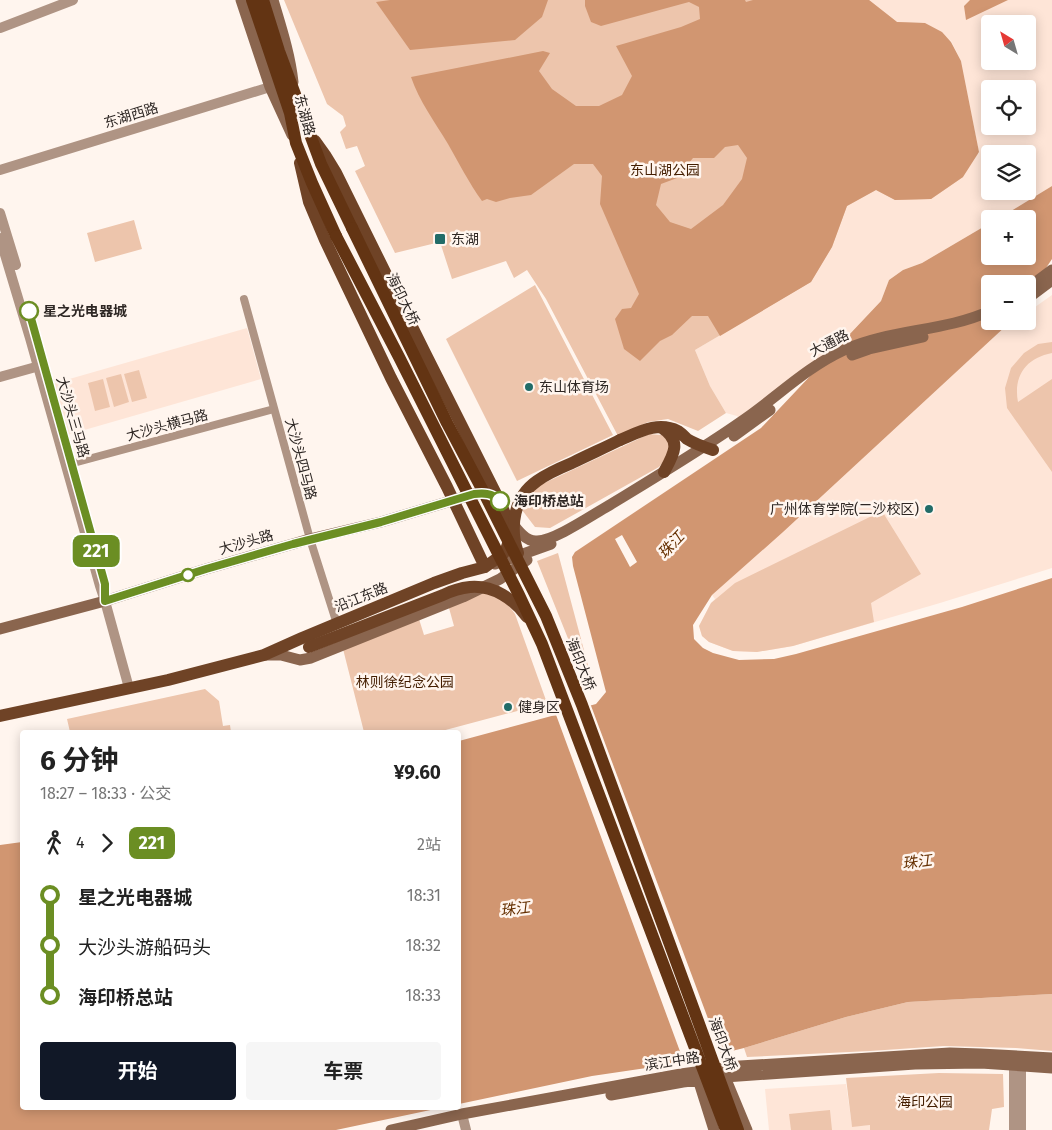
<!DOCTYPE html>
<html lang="zh">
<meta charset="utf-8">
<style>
body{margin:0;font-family:"Fira Sans","Noto Sans SC",sans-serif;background:#f6f6f6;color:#222;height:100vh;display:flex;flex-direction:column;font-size:19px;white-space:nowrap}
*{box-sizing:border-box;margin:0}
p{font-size:16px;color:#767676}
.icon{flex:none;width:28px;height:28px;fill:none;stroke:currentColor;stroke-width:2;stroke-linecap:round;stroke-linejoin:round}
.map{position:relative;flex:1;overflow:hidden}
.drawer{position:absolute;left:20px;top:730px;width:441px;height:380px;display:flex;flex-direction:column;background:#fff;border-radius:5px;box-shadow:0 2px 12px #0003}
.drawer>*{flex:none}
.badge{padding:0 10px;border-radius:8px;font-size:18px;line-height:32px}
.needle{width:32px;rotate:323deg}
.tools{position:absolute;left:981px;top:15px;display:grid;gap:10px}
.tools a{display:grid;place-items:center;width:55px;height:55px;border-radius:5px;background:#fff;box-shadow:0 2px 12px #0003;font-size:25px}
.map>.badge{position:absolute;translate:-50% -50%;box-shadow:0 0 0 2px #fff}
.legs{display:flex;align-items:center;gap:8px;height:55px;padding:0 20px;font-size:16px}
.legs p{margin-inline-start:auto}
.headline{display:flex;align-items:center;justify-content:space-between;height:85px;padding:0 20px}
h1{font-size:28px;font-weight:700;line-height:38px}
.button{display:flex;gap:10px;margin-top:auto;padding:10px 20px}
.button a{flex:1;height:58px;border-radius:5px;background:#111827;color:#fff;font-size:20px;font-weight:700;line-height:58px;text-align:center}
.button a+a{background:#f6f6f6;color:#222}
ul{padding:0 20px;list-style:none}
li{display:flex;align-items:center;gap:18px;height:50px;font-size:19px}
li i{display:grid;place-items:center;width:8px;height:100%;margin:0 6px;background:currentColor}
li i::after{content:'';width:12px;height:12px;margin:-6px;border:4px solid;border-radius:50%;background:#fff}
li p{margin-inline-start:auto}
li:first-child i{background:linear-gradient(#0000 50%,currentColor 0)}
li:last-child i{background:linear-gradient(currentColor 50%,#0000 0)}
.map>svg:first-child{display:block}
.built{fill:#fee5d7;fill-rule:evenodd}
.green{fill:#edc5ac}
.water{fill:#d19671;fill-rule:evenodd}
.pier{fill:#fff5ee}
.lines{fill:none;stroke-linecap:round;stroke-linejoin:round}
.minor{stroke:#af9484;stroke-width:8}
.tertiary{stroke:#af9484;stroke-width:10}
.secondary{stroke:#8a654e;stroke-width:11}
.primary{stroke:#6f4326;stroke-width:12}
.trunk{stroke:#633413;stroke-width:12}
.primary-bridge{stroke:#6f4326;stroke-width:12}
.trunk-bridge{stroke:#633413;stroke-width:12}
.line-1-casing{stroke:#fff;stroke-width:11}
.line-1{stroke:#6b8e23;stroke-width:8}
.poi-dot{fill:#226c68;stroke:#fff5ee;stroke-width:2}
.stop-1-dot{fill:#fff;stroke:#6b8e23;stroke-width:2.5}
.labels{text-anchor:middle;stroke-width:5;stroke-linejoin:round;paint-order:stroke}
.street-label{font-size:14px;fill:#2e2724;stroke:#fff5ee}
.park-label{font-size:14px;fill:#441e01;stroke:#fff5ee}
.poi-label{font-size:14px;fill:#2e2724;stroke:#fff5ee;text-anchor:start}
.stop-label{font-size:14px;font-weight:bold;fill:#2e2724;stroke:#fff5ee;text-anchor:start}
.water-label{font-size:15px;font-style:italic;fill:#652f00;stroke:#fff5ee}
</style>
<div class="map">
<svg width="1052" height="1130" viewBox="0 0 1052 1130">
<rect width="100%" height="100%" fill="#fff5ee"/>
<path class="built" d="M869 0H1052V186L998 219H990V223L922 263 903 270 889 280 881 301 841 343 804 368 740 419 737 416 726 413 710 386 695 350 811 282 832 247 847 206 876 190 895 200 979 153 961 61 951 41 925 23 897 22ZM990 24H1028V61H990ZM990 89H1028V126H990ZM990 154H1028V191H990Z
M1052 295V568L940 603 793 646 757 652 733 651 709 642 702 636 699 626 711 603 715 599 712 595 1007 325 1013 321H1028V312Z
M247 328 261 379 67 435 52 384Z
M846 1084 852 1126 870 1125V1130H769L765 1089Z"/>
<path class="green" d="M284 0H869L897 22 925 23 963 177 931 199 895 200 876 190 847 206 832 247 811 282 695 350 710 386 726 413 698 431 668 419 648 422 618 436 546 299 527 270 514 278 506 261 452 279 440 242 395 253 355 171 365 166 357 146 346 149 340 132 346 126 343 116 327 104Z
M134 220 142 249 95 262 87 233Z
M535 285 613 435 517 481 446 339Z
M1052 342V353C1026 358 1013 376 1018 402L1052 379V472L1007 408 1005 388 1011 368 1024 353 1038 344Z
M139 370 147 398 132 402 124 374Z
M121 374 129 402 114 407 106 378Z
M103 379 110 407 95 411 88 383Z
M649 434 662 435 671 443 668 456 659 467 550 528 535 527 522 510 527 497 538 486Z
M882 511 921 574 871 603 874 622 793 646 757 652 733 651 709 642 702 636 699 626 711 603 735 583Z
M558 553 593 684 589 691 537 561Z
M483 592C498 596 506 601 515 614L547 703 438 732H364L343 649 419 619 424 635 454 626 449 608Z
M205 689 219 701 223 726 230 725 231 732H70L67 719Z
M1052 994V1051L1016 1048 944 1046 870 1051 747 1057 744 1048 846 1017 908 1002Z
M939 1073 1003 1074 1004 1107 992 1109 989 1130H870V1125L852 1127 846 1078Z
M830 1110 832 1130H791L789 1114Z"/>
<path class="water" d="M390 0H548L542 17 515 40 410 50 376 2Z
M585 0H745L746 2 753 0H869L897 22 925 23 942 32 951 42 961 61 979 152 963 177 931 199 895 200 876 190 847 206 832 247 811 282 720 336 708 316H692L672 335 660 341 640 361 624 349 615 319 622 309 631 308 639 294 600 204 602 176 593 164H574L531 195 510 198 496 202 487 199 482 201C469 183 459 163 448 144 435 122 419 101 411 77L543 51 550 53 539 71 552 89 576 106H599L622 95 632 76 616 46 681 27 700 19 699 7 689 2 601 26 591 22 585 6ZM738 145 747 158 742 179 723 205 691 229 670 222 656 205 661 184 677 178 693 158H714L725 147Z
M970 0H1008L966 20 964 6Z
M1052 186V259L1028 295V284H990V321H1010L1007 325 783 532 712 595 693 625 694 639 703 648 713 653 739 660 774 659 796 654 962 607 1052 578V994L908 1002 846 1017 744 1048 687 1062 592 1076 459 1104V741L596 704 606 692 573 566 572 557 575 552 761 428 881 301 889 280 903 270 922 263 990 223V256H1028V219H998Z
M22 842V1108H440L336 1130H0V845Z"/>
<path class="pier" d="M622 535 637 562 630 567 615 539Z
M590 703 722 1056 685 1065 555 712Z"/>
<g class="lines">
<path class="minor" d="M244 299 310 539 337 624
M66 465 274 409"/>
<path class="tertiary" d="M0 28 73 0
M0 170 270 87
M0 213 16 265
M0 238 30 338 100 586 105 601 129 688
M0 377 43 365
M1019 1059 1021 1065V1130
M462 1114 466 1130
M1014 1130V1065L1017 1059"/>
<path class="secondary" d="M241 0 270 87 292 135
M273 0C281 27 290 54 293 82
M1028 288 1052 270
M1028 298 1052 280
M852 355 869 349 923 337
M734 436 770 410
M511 521C517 530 526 542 537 541 554 541 592 515 608 506 654 478 701 450 745 419 778 396 807 367 844 350 890 329 944 332 990 311
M495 564 551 544
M0 629 105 601 206 569 310 539 381 522 474 494 486 493 492 495
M266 655H281L300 660 311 658 463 597 500 579 527 560
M719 1074 725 1077 747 1130
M698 1079 714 1130
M611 1095 683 1082 725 1077 915 1064 981 1063 1052 1068
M391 1130 462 1114 681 1074 710 1070 740 1066 950 1053 980 1054 1052 1058"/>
<path class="primary" d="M300 163 309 202 325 240 391 378 447 487 485 567
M662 428C682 441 674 454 664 472
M620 440C639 432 658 421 678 431 681 433 684 436 687 439 695 444 704 447 713 450
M0 716 168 680 264 655 302 638 434 583 462 573 485 567 503 554 506 550 508 544V521L500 502 425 353 336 173 325 155 315 141"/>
<path class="trunk" d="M252 0 290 113 296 143 312 183 336 236
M263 0 279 51 321 164 352 228"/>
<path class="primary-bridge" d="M518 553C509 527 514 497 537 481 548 473 560 468 572 463 588 455 604 448 620 440
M309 647 443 595C451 591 460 588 470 587 493 585 514 599 527 617"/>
<path class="trunk-bridge" d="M352 228 447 423 483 491 546 616 582 705 738 1130
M336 236 399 357 519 595 542 644 726 1130"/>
</g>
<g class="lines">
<defs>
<path id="line-1" d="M29 311 105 584V601L206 569 293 544 381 522 474 494C485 493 492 493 500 501"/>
</defs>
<use href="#line-1" class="line-1-casing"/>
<use href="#line-1" class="line-1"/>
</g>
<g class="poi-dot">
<rect x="434" y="233" width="12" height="12" rx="2.5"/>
<circle cx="529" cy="387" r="5"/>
<circle cx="929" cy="509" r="5"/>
<circle cx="508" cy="707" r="5"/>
</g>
<g class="stop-1-dot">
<circle cx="29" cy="311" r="9"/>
<circle cx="500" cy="501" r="9"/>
<circle cx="188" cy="575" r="6"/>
</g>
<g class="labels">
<g class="street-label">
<text transform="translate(131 115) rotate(-17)" y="5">东湖西路</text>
<text transform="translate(305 115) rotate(75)" y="5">东湖路</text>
<text transform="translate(403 299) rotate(64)" y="5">海印大桥</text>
<text transform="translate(829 343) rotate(-27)" y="5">大通路</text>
<text transform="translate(73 417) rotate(74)" y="5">大沙头三马路</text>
<text transform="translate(167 425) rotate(-15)" y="5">大沙头横马路</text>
<text transform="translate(301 459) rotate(75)" y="5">大沙头四马路</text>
<text transform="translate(246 542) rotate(-16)" y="5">大沙头路</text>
<text transform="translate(361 597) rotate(-22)" y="5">沿江东路</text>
<text transform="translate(581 664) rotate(68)" y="5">海印大桥</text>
<text transform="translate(723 1044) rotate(70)" y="5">海印大桥</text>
<text transform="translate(672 1061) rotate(-9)" y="5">滨江中路</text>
</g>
<g class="park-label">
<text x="665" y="175">东山湖公园</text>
<text x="405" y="687">林则徐纪念公园</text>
<text x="925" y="1107">海印公园</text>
</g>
<g class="poi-label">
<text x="451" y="244">东湖</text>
<text x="539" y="392">东山体育场</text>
<text x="919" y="514" text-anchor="end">广州体育学院(二沙校区)</text>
<text x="518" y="712">健身区</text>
</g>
<g class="stop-label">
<text x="43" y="316">星之光电器城</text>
<text x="514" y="506">海印桥总站</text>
</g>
<g class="water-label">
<text transform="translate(671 545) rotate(-47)" y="5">珠江</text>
<text transform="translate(917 862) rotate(-7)" y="5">珠江</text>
<text transform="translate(515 909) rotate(-7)" y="5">珠江</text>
</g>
</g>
</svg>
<div class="tools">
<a><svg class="needle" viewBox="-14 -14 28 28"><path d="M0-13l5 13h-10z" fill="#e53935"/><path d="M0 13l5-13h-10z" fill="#767676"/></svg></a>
<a><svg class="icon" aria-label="locate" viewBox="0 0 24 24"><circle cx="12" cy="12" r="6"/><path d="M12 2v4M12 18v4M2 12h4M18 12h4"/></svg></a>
<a><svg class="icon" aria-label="layers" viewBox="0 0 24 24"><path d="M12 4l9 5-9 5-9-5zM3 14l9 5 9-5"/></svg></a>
<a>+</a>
<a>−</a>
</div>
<b class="badge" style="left:96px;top:551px;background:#6b8e23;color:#fff">221</b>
<section class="drawer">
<div class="headline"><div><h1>6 分钟</h1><p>18:27 – 18:33 · 公交</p></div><b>¥9.60</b></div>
<div class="legs"><svg class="icon" aria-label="walk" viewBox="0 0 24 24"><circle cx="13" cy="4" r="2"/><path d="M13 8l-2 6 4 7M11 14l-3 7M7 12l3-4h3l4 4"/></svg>4<svg class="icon" aria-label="forward" viewBox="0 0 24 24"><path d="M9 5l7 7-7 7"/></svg><b class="badge" style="background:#6b8e23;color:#fff">221</b><p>2站</p></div>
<ul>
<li><i style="color:#6b8e23"></i><b>星之光电器城</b><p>18:31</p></li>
<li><i style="color:#6b8e23"></i><span>大沙头游船码头</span><p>18:32</p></li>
<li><i style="color:#6b8e23"></i><b>海印桥总站</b><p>18:33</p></li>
</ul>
<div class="button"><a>开始</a><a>车票</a></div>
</section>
</div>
